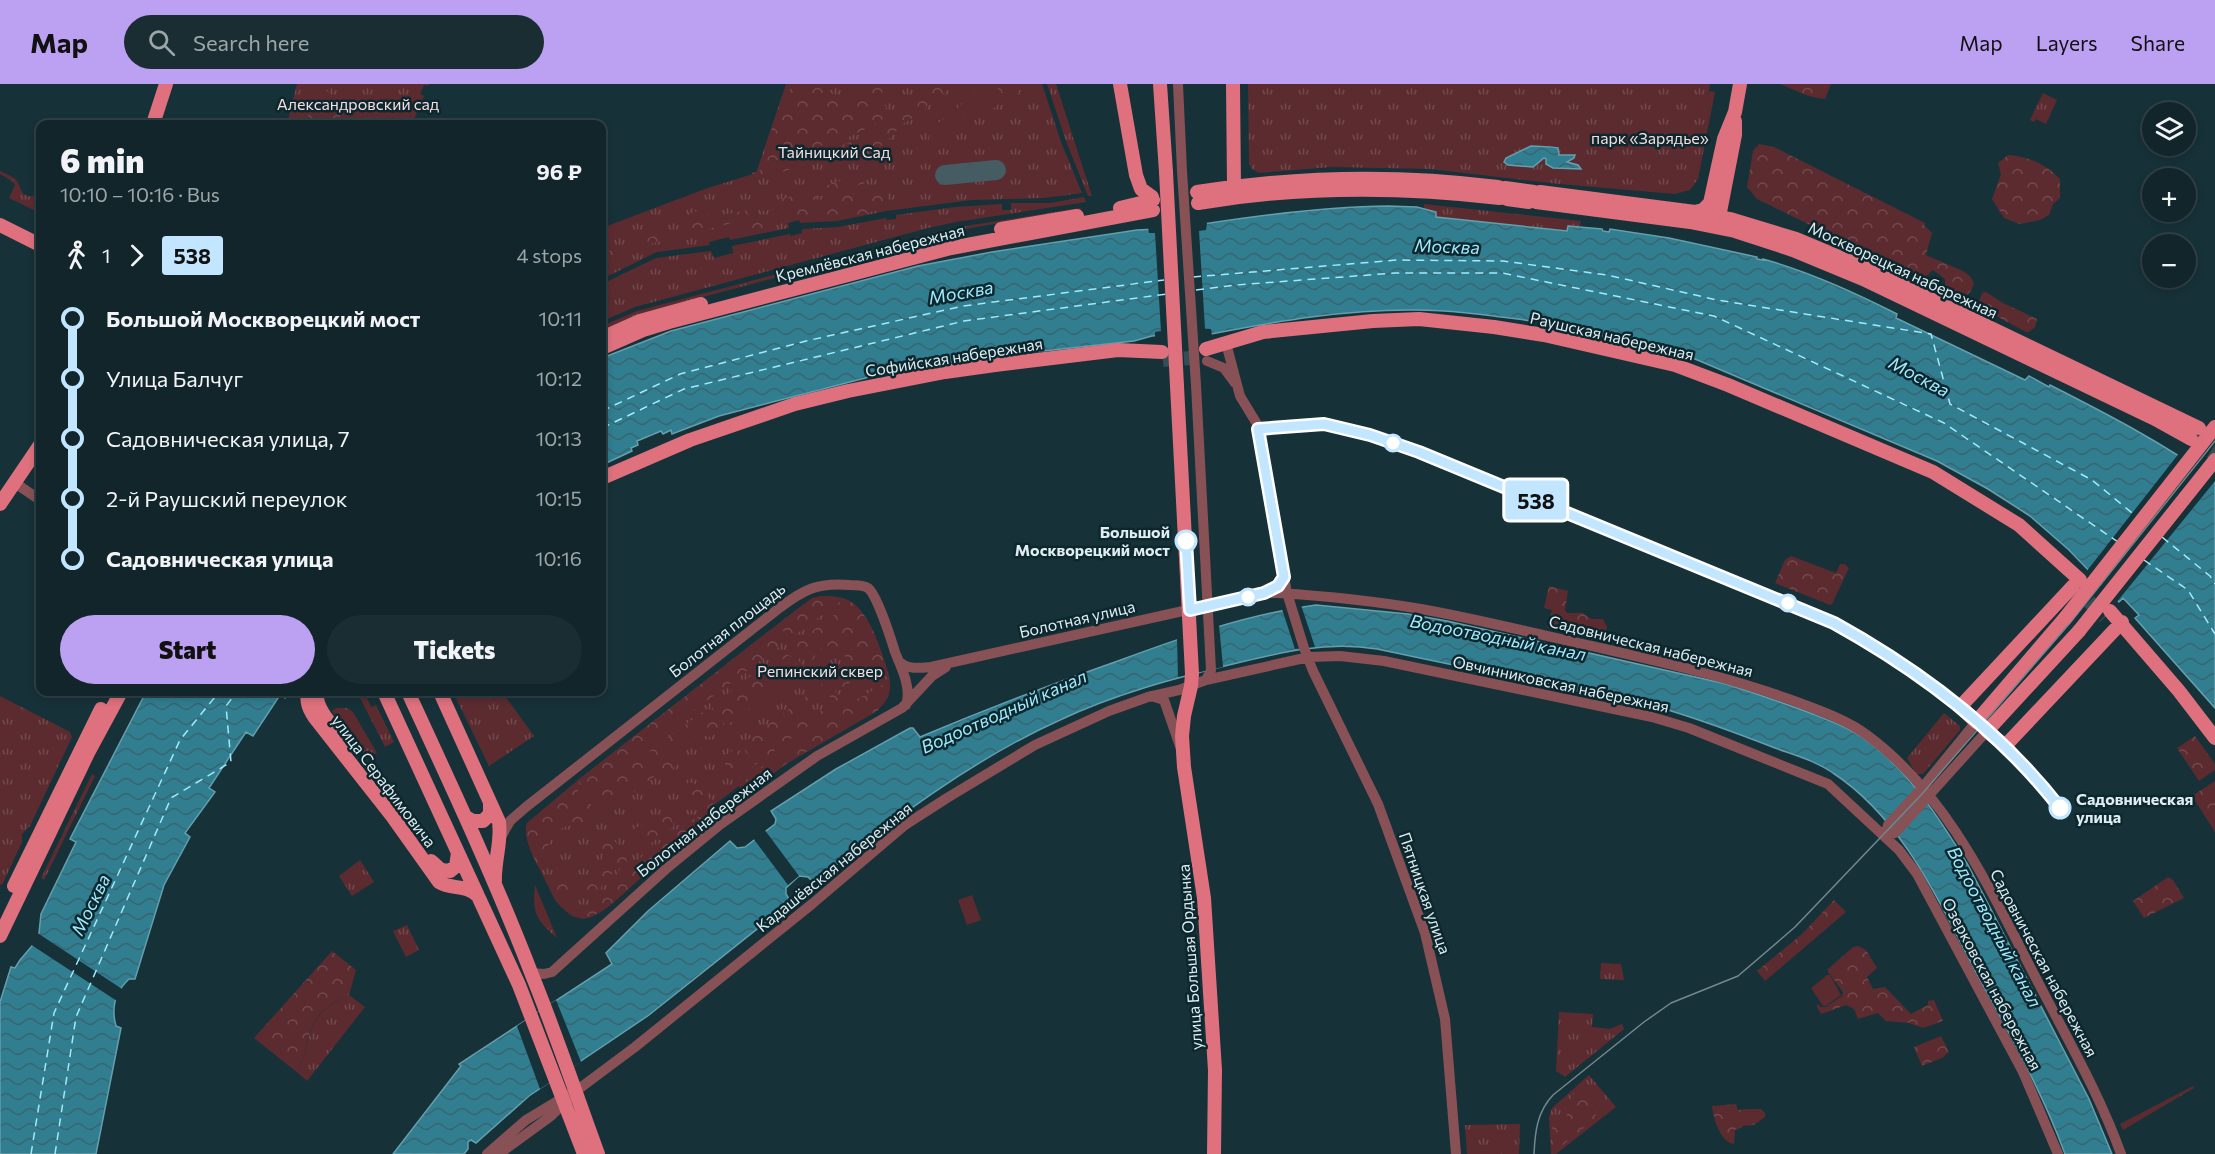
<!DOCTYPE html>
<meta charset="utf-8">
<style>
body{margin:0;font-family:Commissioner,sans-serif;background:#1a2d32;color:#f1f3f6;height:100vh;display:flex;flex-direction:column;font-size:22px;white-space:nowrap}
*{box-sizing:border-box;margin:0}
p{font-size:20px;color:#9ca5a8}
.icon{flex:none;width:33px;height:33px;fill:none;stroke:currentColor;stroke-width:2;stroke-linecap:round;stroke-linejoin:round}
.map{position:relative;flex:1;overflow:hidden}
.sheet{position:absolute;left:36px;top:36px;width:570px;height:576px;display:flex;flex-direction:column;background:#11252a;border-radius:12px;box-shadow:0 3px 9px #0003,0 0 0 2px #304247}
.sheet>*{flex:none}
.badge{padding:0 12px;border-radius:4px;font-size:21px;line-height:39px}
.fabs{position:absolute;left:2142px;top:18px;display:grid;gap:12px}
.fabs a{display:grid;place-items:center;width:54px;height:54px;border-radius:50%;background:#11252a;box-shadow:0 3px 9px #0003,0 0 0 2px #304247;font-size:30px}
.map>.badge{position:absolute;translate:-50% -50%;box-shadow:0 0 0 3px #fff}
.legs{display:flex;align-items:center;gap:9px;height:66px;padding:0 24px;font-size:20px}
.legs p{margin-inline-start:auto}
.head{display:flex;align-items:center;justify-content:space-between;height:102px;padding:0 24px}
h1{font-size:33px;font-weight:800;line-height:45px}
.primary-button{display:flex;gap:12px;margin-top:auto;padding:12px 24px}
.primary-button a{flex:1;height:69px;border-radius:36px;background:#bca0f2;color:#111;font-size:24px;font-weight:800;line-height:69px;text-align:center}
.primary-button a+a{background:#1a2d32;color:#f1f3f6}
ul{padding:0 24px;list-style:none}
li{display:flex;align-items:center;gap:21px;height:60px;font-size:22px}
li i{display:grid;place-items:center;width:9px;height:100%;margin:0 8px;background:currentColor}
li i::after{content:'';width:15px;height:15px;margin:-8px;border:4px solid;border-radius:50%;background:#11252a}
li p{margin-inline-start:auto}
li:first-child i{background:linear-gradient(#0000 50%,currentColor 0)}
li:last-child i{background:linear-gradient(currentColor 50%,#0000 0)}
header{display:flex;align-items:center;gap:36px;box-sizing:border-box;height:84px;padding:0 30px;background:#bca0f2;color:#111}
header strong{font-size:28px}
nav{display:flex;gap:33px;margin-inline-start:auto;font-size:21px}
.search{width:420px;height:54px;background:#1a2d32;display:flex;align-items:center;gap:15px;box-sizing:border-box;padding:0 21px;border-radius:33px;color:#9ca5a8;font-size:22px}
.map>svg:first-child{display:block}
.grass{fill:url(#grass-tufts)}
.forest{fill:url(#forest-crowns);fill-rule:evenodd}
.pitch{fill:#5b2b30}
.water{fill:url(#water-waves);stroke:#649fad;stroke-width:1.5}
.pier{fill:#173138}
.lines{fill:none;stroke-linecap:round;stroke-linejoin:round}
.ferry{stroke:#a0eafe;stroke-width:1.5;stroke-dasharray:8 6;stroke-linecap:butt}
.taxiway{stroke:#455c63;stroke-width:20}
.major-tunnel{stroke:#354d54;stroke-width:14;stroke-dasharray:14 7;stroke-linecap:butt}
.minor{stroke:#875156;stroke-width:10}
.major{stroke:#de717d;stroke-width:14}
.tram{stroke:#73888e;stroke-width:1.5}
.minor-bridge{stroke:#875156;stroke-width:10}
.major-bridge{stroke:#de717d;stroke-width:14}
.line-1-casing{stroke:#fff;stroke-width:14}
.line-1{stroke:#c2e6ff;stroke-width:9}
.stop-1-dot{fill:#fff;stroke:#c2e6ff;stroke-width:3}
.labels{text-anchor:middle;stroke-width:5;stroke-linejoin:round;paint-order:stroke}
.park-label{font-size:16px;fill:#f5dedf;stroke:#0d272e}
.street-label{font-size:16px;fill:#deedf1;stroke:#0d272e}
.stop-label{font-size:16px;font-weight:bold;fill:#deedf1;stroke:#0d272e;text-anchor:end}
.water-label{font-size:18px;font-style:italic;fill:#a0eafe;stroke:#0d272e}
</style>
<header>
<strong>Map</strong>
<div class="search"><svg class="icon" aria-label="search" viewBox="0 0 24 24"><circle cx="10" cy="10" r="6"/><path d="M15 15l6 6"/></svg>Search here</div>
<nav><a>Map</a><a>Layers</a><a>Share</a></nav>
</header>
<div class="map">
<svg width="2215" height="1070" viewBox="0 0 2215 1070">
<defs>
<pattern id="grass-tufts" width="24" height="20" patternUnits="userSpaceOnUse" patternTransform="scale(1.5)"><rect width="24" height="20" fill="#5b2b30"/><path d="M3 7l-1-3M5 7V3M7 7l1-3M15 17l-1-3M17 17v-4M19 17l1-3" fill="none" stroke="#724a4e"/></pattern>
<pattern id="forest-crowns" width="20" height="18" patternUnits="userSpaceOnUse" patternTransform="scale(1.5)"><rect width="20" height="18" fill="#5b2b30"/><path d="M2 6a3 3 0 1 1 6 0M12 15a3 3 0 1 1 6 0" fill="none" stroke="#724a4e"/></pattern>
<pattern id="water-waves" width="16" height="10" patternUnits="userSpaceOnUse" patternTransform="scale(1.5)"><rect width="16" height="10" fill="#307e90"/><path d="M0 5q4-4 8 0t8 0" fill="none" stroke="#396570"/></pattern>
</defs>
<rect width="100%" height="100%" fill="#173138"/>
<path class="grass" d="M297 0H429L428 2 424 1 420 10 424 12 412 40H287Z
M786 0H1042L1061 58 1082 109 1044 114 972 116 886 127 837 137 800 139 799 136 788 139 789 144 730 156 729 153 709 158 710 161 657 168 602 195V144L705 105 756 89Z
M1047 0H1056L1092 112H1088L1066 57Z
M1248 0H1710L1709 7 1715 8 1698 95 1690 106 1675 110 1559 100 1430 85 1332 83 1259 89 1252 85 1249 79Z
M2043 9 2057 16 2046 40 2036 35 2034 38 2030 36Z
M0 87C4 89 10 91 14 94 24 102 17 117 40 111V129L9 114 15 101 12 97 0 90Z
M1084 113 1086 118 956 138 928 144 635 223 602 237V200L656 174 711 167 714 174 733 169 732 162 790 150 791 152 802 149V145L838 143 886 134 887 136 896 135V131L955 123 1002 120V126H1011V119H1050Z
M1424 120 1581 137 1580 142H1568L1567 147 1435 133 1436 128 1424 125Z
M1080 124 1082 125 947 148 665 223 638 231 602 247V242L637 227 947 145Z
M821 512C832 512 844 512 853 519 868 529 892 587 890 604 889 616 881 624 872 630L786 680 745 710 739 702 715 720 720 728 664 772 604 825 591 833 584 835 572 832 561 823 555 816 532 770C532 759 524 751 527 739L578 696 774 543 804 520Z
M357 608H364L371 623 376 621 394 658 385 663Z
M453 608H502L534 652 489 682Z
M0 612 70 648 72 653 30 742 22 750V758L2 801 0 800Z
M337 624H347L353 628 377 669 365 673 332 627Z
M1944 629 1960 642V646L1923 690H1916L1907 674Z
M92 690 95 692 44 796 41 794Z
M360 776 374 798 352 812 339 792Z
M535 801 557 854C536 836 532 829 535 801Z
M407 841 419 866 406 873 393 847Z
M1601 879 1621 880 1624 896 1600 895Z
M349 911 365 923 307 997 298 989C314 950 302 933 349 911Z
M1559 928 1593 930 1592 943 1610 945 1622 940 1624 945 1565 993 1556 987Z
M1589 991 1616 1023 1556 1070H1551L1549 1033 1552 1024Z
M2193 1002 2194 1004 2123 1046 2120 1040Z
M1746 1025H1761L1765 1029V1033L1754 1041 1740 1042 1736 1029 1739 1026Z
M1520 1040 1519 1070H1467L1465 1041Z"/>
<path class="forest" d="M791 0H827L830 8 843 18 861 11 870 0H888L884 8 879 9V14L886 23 887 32 872 42 851 52 761 81C768 59 776 21 791 4Z
M941 0H957L928 20 924 28 904 39 883 61 870 64 844 75 814 77 782 88 752 94V89L791 76 813 72 861 54 894 34 902 36 904 27Z
M981 0H990C990 15 943 51 929 55L931 44 955 27Z
M1001 0H1005L1002 8H1005L1011 0H1017L1019 9 1007 19 1001 18 994 24 989 23 991 15Z
M1780 0H1831L1825 15C1809 14 1795 6 1780 0Z
M324 5C330 8 329 11 334 16 343 26 345 30 333 40H310L308 31C311 26 318 21 324 21L328 16 323 11Z
M1759 60 1774 63 1925 139 1924 141 1932 149 1926 171 1963 187 1970 192 1974 199 1971 207 1965 213 1945 202V195L1933 186 1922 196 1757 115 1747 103 1753 67Z
M2008 71C2030 73 2044 79 2060 95V114L2053 120 2049 131 2040 136 2020 140 2004 134 1992 115 2001 90 1998 79Z
M857 91 865 93V99L781 124 763 127 762 124 778 116 817 105Z
M872 105H883C891 111 889 121 881 126 864 129 814 142 801 131 781 138 761 146 740 150L738 148V141Z
M755 125 758 129 752 134 650 160 602 178V171L627 159H636L659 150 681 145 686 133 694 127 715 132Z
M1986 208 2003 219 2037 235 2035 243 2029 248H2026L1983 225 1978 220 1982 209Z
M1791 472 1836 489 1840 480H1845L1849 484 1832 520 1830 521 1775 499 1785 476Z
M1549 502 1568 507 1565 526 1567 529H1582L1592 535H1603L1607 543 1604 556 1547 544 1552 526 1544 524Z
M821 512 844 515 795 551 790 548 785 549 778 540 812 514Z
M852 518C874 536 880 565 888 591L858 609 855 603 868 596 865 590 835 607 838 612 851 605 854 611 841 619 833 617 821 600C828 594 839 593 844 585 852 571 835 555 822 564 815 568 815 576 808 581L795 563 797 558Z
M774 543 781 552V561L593 703 582 702 578 696Z
M787 565H790L794 570 791 573 789 571 777 579 784 588 796 580 794 577 797 574 804 584 726 642 711 622Z
M890 597 888 613 878 626 786 680 745 710 739 701 753 690H758L760 684 831 632C838 636 845 631 843 623Z
M817 604 824 614 820 617 818 614 806 623 813 632 825 624 823 621 827 618 829 620 827 628 755 681 741 661Z
M708 624 723 644 711 653 701 651 689 654 681 644Z
M677 647 684 657 677 668V681L665 690 649 668Z
M2195 652 2215 680V686L2199 697 2177 664Z
M737 663 753 683 736 696 725 681V672Z
M645 670 659 689 604 730 593 716 596 707Z
M2215 697V748L2192 712Z
M689 698 701 702 710 715 693 728 677 708Z
M575 699 578 704V713L583 718H589L600 734 599 739 592 745C565 733 543 750 548 779L539 784C532 771 523 754 527 739Z
M713 718 720 728 664 772 645 790 638 782 640 774 689 736 697 735 699 729Z
M670 731 674 742 646 763 643 758 633 752 632 748 635 744Z
M608 756H614L626 772 627 781 635 784 642 793C606 824 578 864 548 800L559 793C585 806 607 789 602 760ZM617 782 621 783 618 789 620 796 598 811 592 823 581 826 570 819 568 815 570 810 584 805 594 808 601 805 602 800 600 795 613 790Z
M2168 793 2173 796 2184 814 2144 834 2133 817Z
M1834 816 1846 828 1765 897 1757 887 1802 850Z
M1858 862 1866 866 1877 884 1867 893 1873 905 1885 903 1911 930 1928 921V917L1934 916 1943 937 1923 944 1909 939 1886 937 1878 929 1858 935 1854 925 1846 921 1821 930 1817 923V920L1821 923H1826L1842 912 1843 908 1828 888V885L1853 863Z
M332 867 356 886 349 911C301 933 314 950 298 989L254 954Z
M1941 952 1949 968 1942 974 1922 982 1914 963Z
M1583 1006 1599 1011 1601 1014C1600 1022 1595 1026 1595 1035L1558 1065H1554L1552 1043 1564 1035 1568 1029 1565 1022 1576 1007Z
M1736 1020 1737 1024 1741 1030V1038L1743 1043 1735 1046 1734 1060C1721 1059 1713 1034 1712 1022Z"/>
<path class="pitch" d="M972 811 981 836 967 841 958 816Z
M1827 891H1830L1841 911 1826 922H1823L1811 904Z"/>
<path class="water" d="M1531 62C1536 62 1555 63 1558 64L1559 71H1575L1574 74 1567 78 1578 81 1581 85 1553 84 1546 80V75L1544 74 1533 83 1508 81 1504 78 1506 74Z
M1388 122 1417 123 1436 128V133L1567 147 1568 142 1602 145 1603 147 1609 148 1610 145 1669 154 1757 173V175L1763 176V175C1810 188 1854 208 1897 230L1896 234 2025 296 2029 292 2049 303 2050 301C2109 331 2161 358 2215 396V624L2135 534 2139 531 2123 514 2119 518 2069 466 2030 432 1988 405 1937 377 1695 275 1570 244 1571 240 1551 236 1549 239C1505 234 1461 226 1416 226 1348 225 1278 237 1211 250L1210 247 1152 252 1134 257 971 275 877 291 719 332 672 350 671 346 663 350 661 347 637 357 638 361 631 364 632 367 602 381V274L671 247 918 182 992 168 1137 146 1197 143V141C1260 131 1324 123 1388 122Z
M1316 521 1408 530 1447 537 1722 599C1750 607 1777 617 1805 627 1825 635 1846 642 1863 654 1908 685 1940 735 1968 781L2089 1015 2112 1070H2065C2043 1010 2012 954 1981 898 1942 825 1906 737 1833 689 1816 677 1794 671 1775 664 1739 650 1704 637 1668 626L1377 565C1327 557 1282 568 1233 580 1175 594 1115 610 1060 636 971 676 890 738 814 799L808 793 799 792 786 804V810L791 818 649 931 529 1012 476 1059 471 1056 468 1058V1065L464 1070H393L461 982 459 980 612 880 606 869 648 827 730 757 737 764 745 763 775 740 776 735 771 727 836 685 910 644H913L920 653C984 626 1049 601 1115 578 1180 554 1247 530 1316 521Z
M146 608H290L285 614 280 611 253 652 246 648 209 704 215 708 185 749 190 753 164 801 135 895H129C115 908 111 924 116 942L121 944 96 1070H0V918L11 883 15 884 20 876 32 862 39 849 41 830 76 758 70 755Z"/>
<path class="pier" d="M1196 138 1207 139 1206 146 1199 147 1205 245H1211L1212 252 1208 250 1155 254V248L1161 247 1155 149H1149L1148 143 1194 140Z
M2180 368 2215 392V397L2116 519 2086 488Z
M1301 521 1315 563 1295 565 1282 525Z
M1219 541 1223 583 1178 593 1177 553Z
M764 745 799 792 788 801 753 754Z
M36 848 122 905 117 917 30 860Z
M556 916 581 978 540 1005 517 942Z"/>
<g class="lines">
<path class="ferry" d="M1193 193 1397 176 1503 177 1607 191 1717 216 1931 250 1950 320 2092 396 2137 433
M1196 206 1236 201 1395 189H1502L1714 232 1944 339 2118 458
M602 327 680 290 806 257 963 222 1164 196
M602 344 684 305 964 237 1167 210
M2162 453 2210 492 2215 500
M2144 476 2188 506 2215 550
M31 1070 54 929 180 656 219 608
M55 1070 76 933 171 714 231 678 226 622 237 608"/>
<path class="taxiway" d="M945 91 996 86"/>
<path class="major-tunnel" d="M1163 276 1206 273
M2193 356 2215 370
M2074 503 2105 533"/>
<path class="minor" d="M1178 0 1182 87
M1226 259 1240 312 1257 340 1287 509 1304 564 1313 587 1378 720 1425 849 1445 935 1456 1070
M1207 277 1224 284 1235 299
M1196 301 1211 586 1206 596
M1258 345 1324 340 1370 351 1419 368 1834 539 1883 567 1960 623
M15 399 40 416
M898 576C906 586 919 584 931 583L1264 509H1278C1325 512 1374 517 1421 525 1483 536 1544 552 1605 565 1671 580 1735 595 1797 618 1821 627 1847 636 1867 651 1950 712 1993 812 2039 900 2068 956 2100 1011 2121 1070
M1151 612 1164 616 1180 662
M1976 638 1987 647 1895 749 1885 752 1888 741 1922 704Z
M501 753 510 737 526 723 778 525C803 506 817 498 850 501 855 501 863 501 868 504 877 511 891 555 895 568 901 583 912 604 906 621
M532 889 544 890 552 888 666 785 721 740 817 672 902 624 932 592 946 583
M487 1070 526 1036 569 1010
M499 1070 551 1032 576 1007 635 963 812 820 905 741 947 714 1035 661 1109 627 1148 613 1179 606 1206 596 1309 573 1340 572 1384 577 1652 633 1689 644 1828 700 1899 766 1917 790 2023 988 2058 1070"/>
<path class="major" d="M1120 0 1136 91 1141 105 1152 113
M1160 0 1166 88
M1233 0 1234 102
M153 40 166 0
M1505 104 1534 108
M1197 108C1299 92 1395 90 1498 103
M1540 108 1695 128 1730 135 1796 155 1868 185 2199 344
M1507 115 1529 118
M1536 118 1690 138 1735 147 1793 166 1863 195 2155 335 2191 355
M1198 119C1299 102 1398 102 1500 114
M1120 124 1153 116
M1695 128 1703 126 1710 119 1724 55 1735 28 1740 0
M0 141 40 161
M1722 141 1719 137 1720 128 1735 51V37
M1001 145 1077 132
M602 254 640 237 701 220
M602 264 643 246 669 238 951 164 1153 126
M1206 265 1263 248 1373 237 1419 235 1494 243 1544 251 1675 281 1728 301 1933 388 2019 441 2080 496
M1177 302 1192 590 1191 602 1184 632 1182 652 1184 683 1204 814 1215 986 1214 1070
M602 394 690 356 795 320 848 307 945 288 995 281 1118 266 1162 268
M0 420 40 361
M2110 527 2179 607 2215 654
M2065 534 1976 638 1960 623 2073 502
M2079 547 1987 647 2005 662 2122 538
M308 608C306 618 309 625 315 634L392 732 439 798C452 806 466 800 478 812
M317 608C314 626 338 647 349 661
M384 608 519 901 584 1070
M408 608C451 701 495 795 532 891 556 950 576 1010 598 1070
M440 608 499 738C502 758 494 777 495 797
M466 733 473 737H483L490 730V718
M431 777 441 786 450 787 456 782 458 769
M14 802 101 625
M0 852 88 669 121 608"/>
<path class="tram" d="M1534 1070C1535 1048 1537 1028 1553 1011L1644 938 1671 919 1738 892 1795 843 1922 710 2070 539 2215 357"/>
<path class="minor-bridge" d="M1182 87 1196 301"/>
<path class="major-bridge" d="M1166 88 1177 302
M2065 534 2215 343
M2079 547 2215 376"/>
</g>
<g class="lines">
<defs>
<path id="line-1" d="M1186 457 1190 526 1264 509 1278 502 1284 493 1258 345 1324 340 1370 351 1419 368 1834 539C1919 586 2000 647 2060 724"/>
</defs>
<use href="#line-1" class="line-1-casing"/>
<use href="#line-1" class="line-1"/>
</g>
<g class="stop-1-dot">
<circle cx="1393" cy="359" r="8"/>
<circle cx="1186" cy="457" r="10"/>
<circle cx="1248" cy="513" r="8"/>
<circle cx="1788" cy="519" r="8"/>
<circle cx="2060" cy="724" r="10"/>
</g>
<g class="labels">
<g class="park-label">
<text x="358" y="26">Александровский сад</text>
<text x="1650" y="60">парк «Зарядье»</text>
<text x="834" y="74">Тайницкий Сад</text>
<text x="820" y="593">Репинский сквер</text>
</g>
<g class="street-label">
<text transform="translate(870 169) rotate(-14)" y="6">Кремлёвская набережная</text>
<text transform="translate(1903 186) rotate(25)" y="6">Москворецкая набережная</text>
<text transform="translate(1612 252) rotate(13)" y="6">Раушская набережная</text>
<text transform="translate(954 273) rotate(-9)" y="6">Софийская набережная</text>
<text transform="translate(1077 535) rotate(-13)" y="6">Болотная улица</text>
<text transform="translate(727 546) rotate(-38)" y="6">Болотная площадь</text>
<text transform="translate(1651 562) rotate(14)" y="6">Садовническая набережная</text>
<text transform="translate(1561 600) rotate(12)" y="6">Овчинниковская набережная</text>
<text transform="translate(384 697) rotate(53)" y="6">улица Серафимовича</text>
<text transform="translate(704 738) rotate(-38)" y="6">Болотная набережная</text>
<text transform="translate(834 783) rotate(-39)" y="6">Кадашёвская набережная</text>
<text transform="translate(1425 809) rotate(71)" y="6">Пятницкая улица</text>
<text transform="translate(1190 873) rotate(-94)" y="6">улица Большая Ордынка</text>
<text transform="translate(2044 879) rotate(62)" y="6">Садовническая набережная</text>
<text transform="translate(1992 900) rotate(62)" y="6">Озерковская набережная</text>
</g>
<g class="stop-label">
<text x="1170" y="454">Большой<tspan x="1170" dy="18">Москворецкий мост</tspan></text>
<text x="2076" y="721" text-anchor="start">Садовническая<tspan x="2076" dy="18">улица</tspan></text>
</g>
<g class="water-label">
<text transform="translate(1447 163) rotate(2)" y="6">Москва</text>
<text transform="translate(961 209) rotate(-10)" y="6">Москва</text>
<text transform="translate(1919 293) rotate(28)" y="6">Москва</text>
<text transform="translate(1498 554) rotate(11)" y="6">Водоотводный канал</text>
<text transform="translate(1004 628) rotate(-24)" y="6">Водоотводный канал</text>
<text transform="translate(91 821) rotate(-64)" y="6">Москва</text>
<text transform="translate(1994 843) rotate(62)" y="6">Водоотводный канал</text>
</g>
</g>
</svg>
<div class="fabs">
<a><svg class="icon" aria-label="layers" viewBox="0 0 24 24"><path d="M12 4l9 5-9 5-9-5zM3 14l9 5 9-5"/></svg></a>
<a>+</a>
<a>−</a>
</div>
<b class="badge" style="left:1536px;top:416px;background:#c2e6ff;color:#111">538</b>
<section class="sheet">
<div class="head"><div><h1>6 min</h1><p>10:10 – 10:16 · Bus</p></div><b>96 ₽</b></div>
<div class="legs"><svg class="icon" aria-label="walk" viewBox="0 0 24 24"><circle cx="13" cy="4" r="2"/><path d="M13 8l-2 6 4 7M11 14l-3 7M7 12l3-4h3l4 4"/></svg>1<svg class="icon" aria-label="forward" viewBox="0 0 24 24"><path d="M9 5l7 7-7 7"/></svg><b class="badge" style="background:#c2e6ff;color:#111">538</b><p>4 stops</p></div>
<ul>
<li><i style="color:#c2e6ff"></i><b>Большой Москворецкий мост</b><p>10:11</p></li>
<li><i style="color:#c2e6ff"></i><span>Улица Балчуг</span><p>10:12</p></li>
<li><i style="color:#c2e6ff"></i><span>Садовническая улица, 7</span><p>10:13</p></li>
<li><i style="color:#c2e6ff"></i><span>2-й Раушский переулок</span><p>10:15</p></li>
<li><i style="color:#c2e6ff"></i><b>Садовническая улица</b><p>10:16</p></li>
</ul>
<div class="primary-button"><a>Start</a><a>Tickets</a></div>
</section>
</div>
